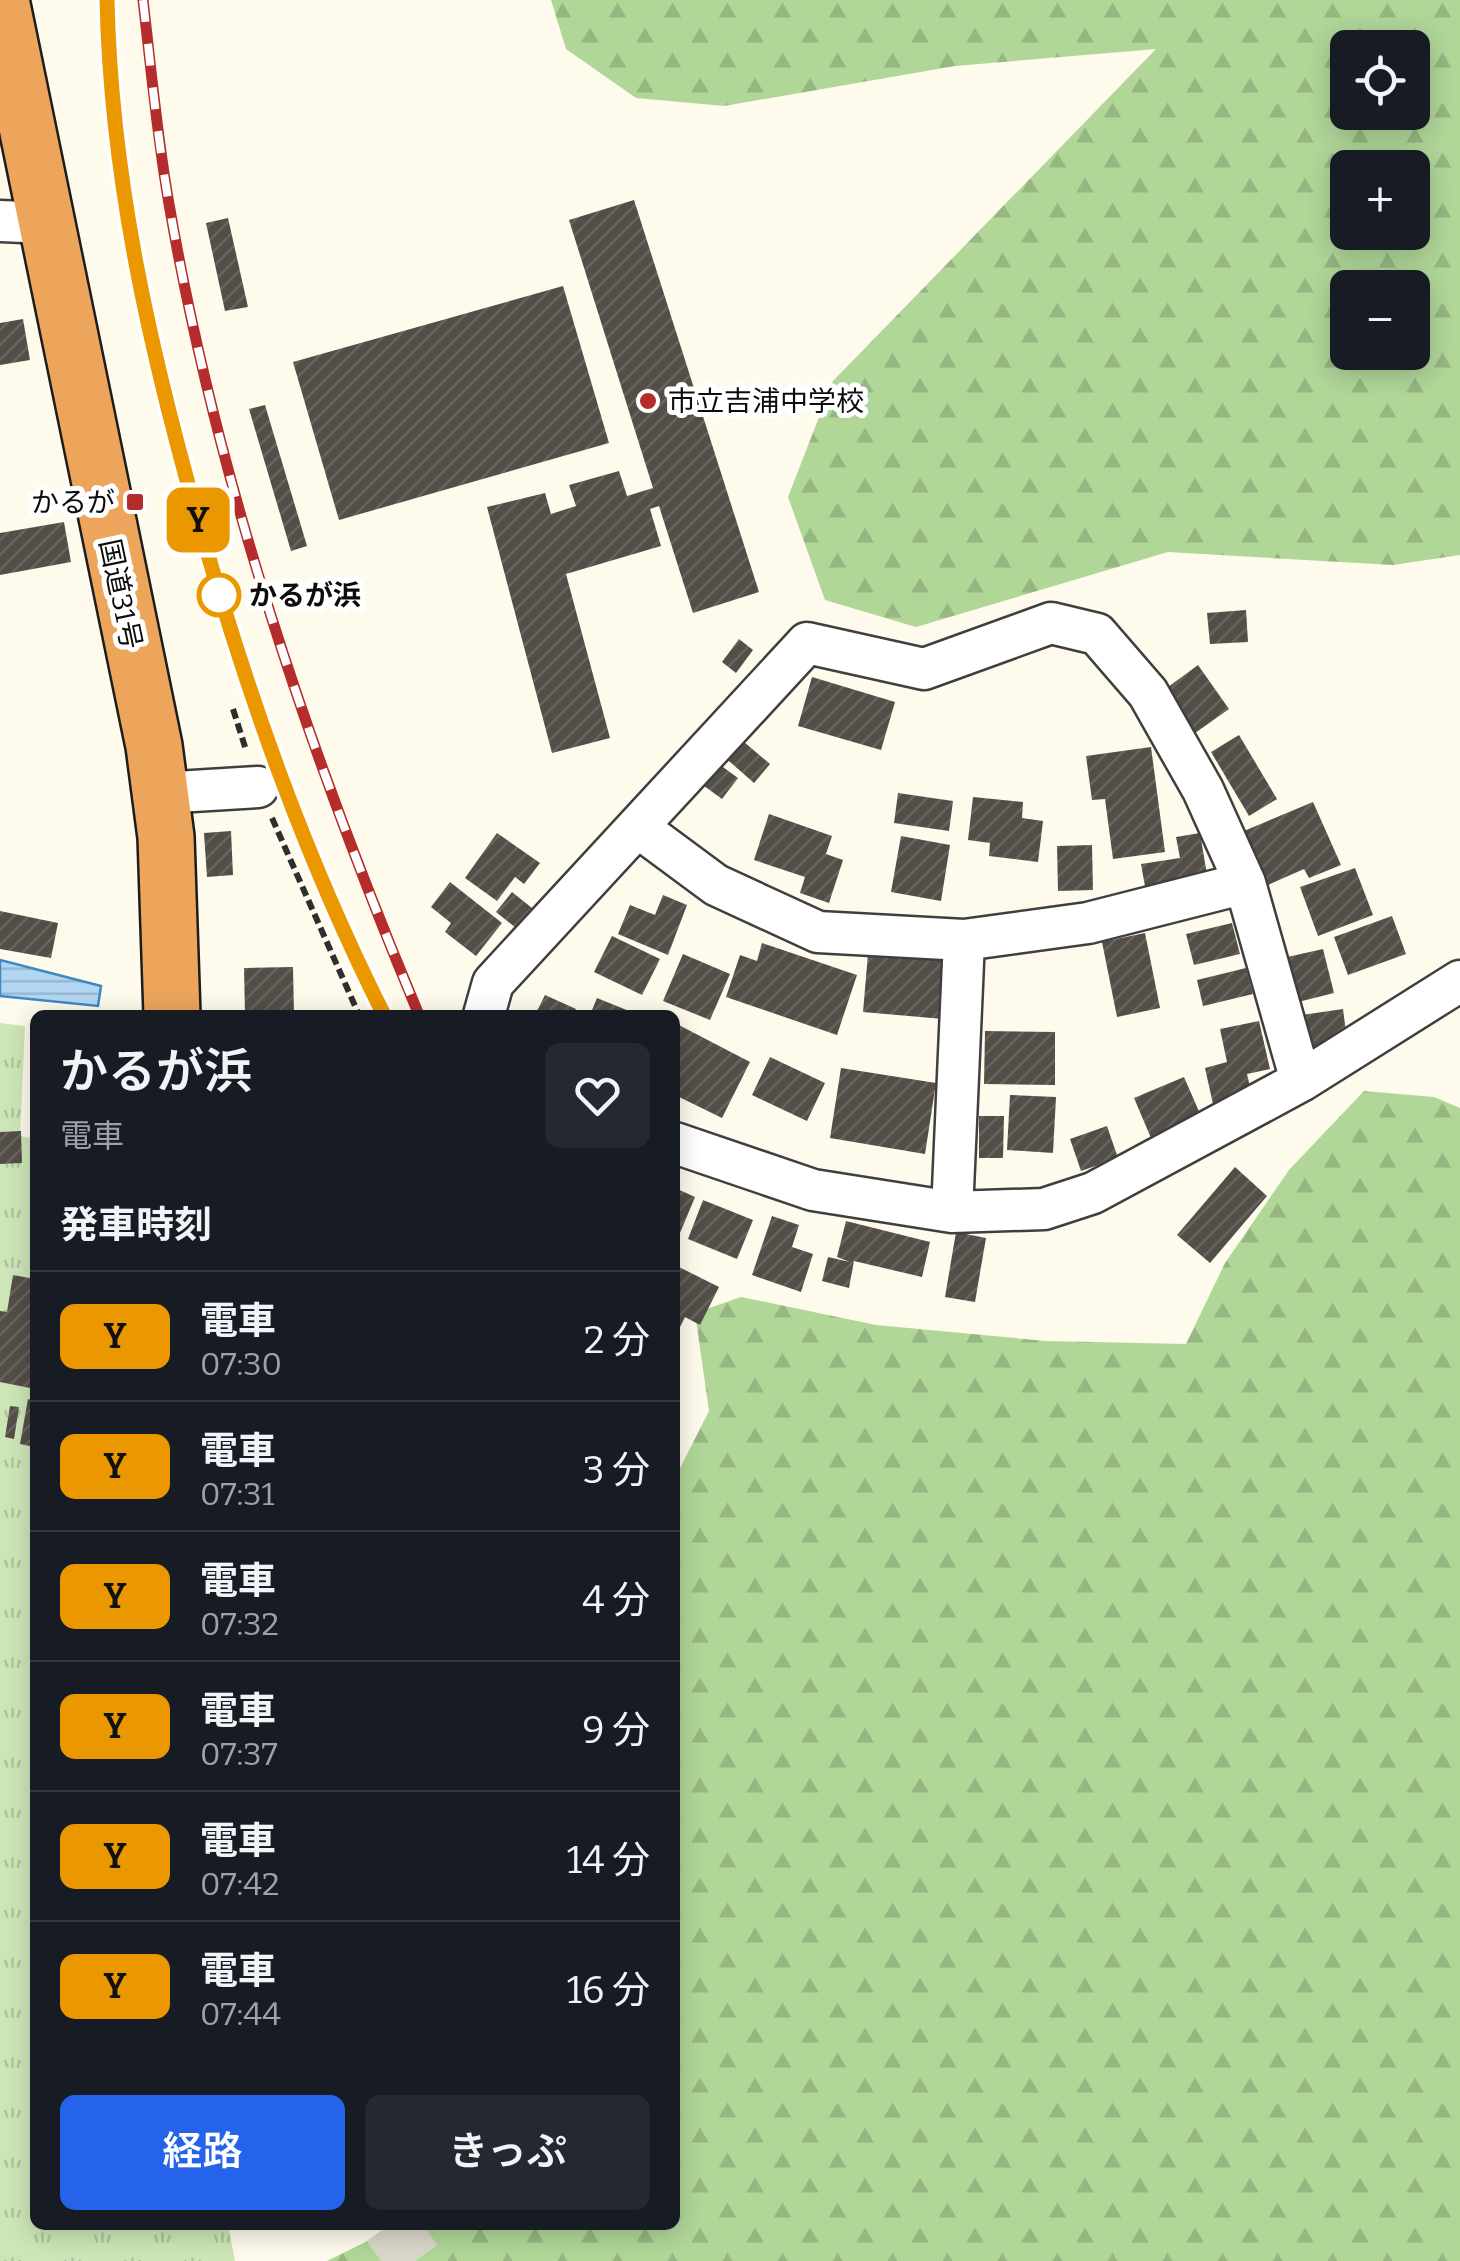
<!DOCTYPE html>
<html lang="ja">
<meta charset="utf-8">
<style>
body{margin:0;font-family:Bitter,"Noto Sans JP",serif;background:#242831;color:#f1f3f6;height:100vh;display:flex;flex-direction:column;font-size:38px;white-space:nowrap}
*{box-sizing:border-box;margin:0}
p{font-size:32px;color:#9ea1a6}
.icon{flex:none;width:55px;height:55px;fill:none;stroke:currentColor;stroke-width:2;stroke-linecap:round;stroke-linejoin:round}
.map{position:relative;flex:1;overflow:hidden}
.panel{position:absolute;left:30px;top:1010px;width:650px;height:1220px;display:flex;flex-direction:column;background:#171b24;border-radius:15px;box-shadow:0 5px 25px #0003}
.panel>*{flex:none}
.badge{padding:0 20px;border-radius:15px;font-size:35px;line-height:65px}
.fabs{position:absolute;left:1330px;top:30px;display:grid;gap:20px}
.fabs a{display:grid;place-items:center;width:100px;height:100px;border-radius:15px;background:#171b24;box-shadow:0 5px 25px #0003;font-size:50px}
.map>.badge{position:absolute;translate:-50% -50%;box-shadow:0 0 0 5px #fff}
h2{padding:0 30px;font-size:38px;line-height:90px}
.round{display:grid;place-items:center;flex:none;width:105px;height:105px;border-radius:15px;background:#242831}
.summary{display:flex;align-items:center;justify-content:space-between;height:170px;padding:0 30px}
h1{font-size:48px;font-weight:600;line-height:75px}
.action{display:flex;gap:20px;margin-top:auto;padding:20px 30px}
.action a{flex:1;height:115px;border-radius:15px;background:#2563eb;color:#fff;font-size:40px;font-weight:600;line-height:115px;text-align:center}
.action a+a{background:#242831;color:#f1f3f6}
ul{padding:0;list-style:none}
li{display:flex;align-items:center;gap:30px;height:130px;padding:0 30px;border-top:2px solid #363941}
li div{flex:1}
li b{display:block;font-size:38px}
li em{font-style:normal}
li .badge{min-width:110px;font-weight:700;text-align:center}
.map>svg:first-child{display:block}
.forest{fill:url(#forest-firs);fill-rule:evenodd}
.park{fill:url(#park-tufts)}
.water{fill:url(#water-rules);stroke:#3e88c5;stroke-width:2.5}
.building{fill:url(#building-hatch)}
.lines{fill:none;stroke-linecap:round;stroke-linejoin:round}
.highway-tunnel{stroke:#dad7ca;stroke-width:55;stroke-dasharray:55 28;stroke-linecap:butt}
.minor-casing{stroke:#3f3f3f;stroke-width:45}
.highway-casing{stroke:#1d1d1d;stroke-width:60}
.path{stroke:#2e2e2e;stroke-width:6;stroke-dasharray:10 5;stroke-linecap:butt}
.minor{stroke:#fff;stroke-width:40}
.highway{stroke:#eca55b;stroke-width:55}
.rail-casing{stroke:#b42c2c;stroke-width:11}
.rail{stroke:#fff;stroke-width:8;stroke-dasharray:22;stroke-linecap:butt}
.line-casing{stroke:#fff;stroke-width:22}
.line{stroke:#eb9800;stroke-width:15}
.poi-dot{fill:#b42c2c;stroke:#fff;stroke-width:4}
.stop-dot{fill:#fff;stroke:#eb9800;stroke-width:5}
.labels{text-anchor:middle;stroke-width:10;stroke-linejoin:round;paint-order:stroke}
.poi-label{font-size:28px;fill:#0c0c0c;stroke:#fff;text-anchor:start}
.street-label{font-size:28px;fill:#0c0c0c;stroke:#fff}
.stop-label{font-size:28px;font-weight:bold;fill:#0c0c0c;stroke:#fff;text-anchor:start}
</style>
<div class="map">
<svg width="1460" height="2261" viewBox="0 0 1460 2261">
<defs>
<pattern id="forest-firs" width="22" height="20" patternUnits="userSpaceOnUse" patternTransform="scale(2.5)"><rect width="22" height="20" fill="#b0d698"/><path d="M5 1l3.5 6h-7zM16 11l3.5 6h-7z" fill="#96b682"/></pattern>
<pattern id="park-tufts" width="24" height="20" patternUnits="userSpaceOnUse" patternTransform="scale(2.5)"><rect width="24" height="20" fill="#cde6b8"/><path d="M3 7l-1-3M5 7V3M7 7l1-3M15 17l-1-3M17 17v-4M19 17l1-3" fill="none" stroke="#afc49d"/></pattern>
<pattern id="water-rules" width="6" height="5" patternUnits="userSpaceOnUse" patternTransform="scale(2.5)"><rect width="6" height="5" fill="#b3d7f2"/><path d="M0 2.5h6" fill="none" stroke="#99b7ce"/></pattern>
<pattern id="building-hatch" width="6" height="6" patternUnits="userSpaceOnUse" patternTransform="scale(2.5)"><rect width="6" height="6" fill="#544e49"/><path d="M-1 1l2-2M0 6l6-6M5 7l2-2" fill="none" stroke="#68635f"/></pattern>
</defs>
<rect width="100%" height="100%" fill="#fefbec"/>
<path class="forest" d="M551 0H1460V555L1393 565 1168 552 916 627 825 600 788 497 833 381 1156 49 955 66 724 106 636 98 566 49ZM1348 48H1412V112H1348ZM1348 168H1412V232H1348ZM1348 288H1412V352H1348Z
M1364 1091 1434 1097 1460 1108V2261H327L400 2225H675V1478L709 1411 695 1313 741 1297 876 1325 1046 1341 1186 1344 1225 1263 1289 1170Z"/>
<path class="park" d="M0 1023 25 1026 20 1136 35 1139V2225H228L235 2261H0Z"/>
<path class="water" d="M0 960 101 986 98 1006 0 996Z"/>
<path class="building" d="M634 200 759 592 693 613 659 506 650 509 661 546 566 574 610 738 552 753 487 507 545 493 551 514 576 506 569 485 619 471 627 496 653 488 569 220Z
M228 218 248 307 225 311 206 223Z
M563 286 609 443 339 520 293 362Z
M23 319 30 360 0 365V323Z
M265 405 307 546 291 551 249 409Z
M64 522 71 562 0 575V533Z
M1246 610 1248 642 1210 644 1207 613Z
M739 639 753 650 736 673 722 662Z
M1198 665 1229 709 1195 733 1164 690Z
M812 677 895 702 881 750 798 726Z
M1239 735 1277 799 1249 816 1211 752Z
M737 736 770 764 754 783 721 754Z
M1151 747 1165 852 1113 859 1105 799 1092 800 1086 756Z
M716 762 738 778 722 799 700 783Z
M898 793 953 801 949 831 894 823Z
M973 797 1023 802 1022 818 1043 821 1038 862 989 856 990 843 968 840Z
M1313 802 1341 865 1309 878 1304 869 1268 885 1244 831Z
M769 814 832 836 826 854 843 860 829 903 800 893 805 877 754 860Z
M231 831 233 875 207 877 204 833Z
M497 833 540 863 524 884 515 877 497 901 465 878Z
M1200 833 1208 881 1146 892 1141 864 1180 858 1176 837Z
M901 836 950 845 941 901 891 892Z
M1092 845 1093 890 1058 891 1057 846Z
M1355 868 1373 915 1318 936 1300 887Z
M450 882 502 923 476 956 445 932 451 923 431 907Z
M512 892 532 908 516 928 496 912Z
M663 895 687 905 668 955 618 934 630 905 655 915Z
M0 911 58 923 51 958 0 949Z
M1392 916 1406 954 1348 975 1334 937Z
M1232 923 1240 954 1194 965 1186 934Z
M1145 933 1160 1008 1117 1017 1102 942Z
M612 936 660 959 642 995 594 972Z
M762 943 857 975 837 1035 726 997 740 955 757 961Z
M1323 949 1334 993 1294 1003 1283 958Z
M683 954 730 974 710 1020 663 1001Z
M868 954 948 961 943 1019 863 1012Z
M293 967 294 1015H245L244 968Z
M1246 968 1253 994 1203 1006 1197 980Z
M545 995 576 1009 573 1015H535Z
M597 998 639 1015H590Z
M1343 1009 1348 1047 1308 1053 1302 1015Z
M1259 1021 1270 1069 1247 1074 1252 1095 1213 1104 1205 1068 1227 1062 1220 1029Z
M675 1023 750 1062 722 1118 675 1095Z
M985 1031 1055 1032V1085L984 1084Z
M770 1057 825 1083 807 1121 752 1095Z
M841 1068 936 1083 925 1154 830 1138Z
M1184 1077 1201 1116 1151 1138 1134 1098Z
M1010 1095 1056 1097 1053 1153 1007 1150Z
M979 1116H1004L1003 1158H979Z
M1107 1126 1118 1158 1081 1171 1070 1139Z
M21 1131 22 1163 0 1164V1132Z
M1235 1167 1267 1196 1210 1263 1177 1235Z
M675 1188 695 1197 675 1245Z
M703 1200 753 1220 737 1259 688 1239Z
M772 1216 799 1225 792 1247 813 1254 801 1292 752 1275Z
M846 1221 930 1242 922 1277 854 1261 849 1288 822 1281 828 1257 850 1262 837 1257Z
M956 1232 986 1238 975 1302 945 1297Z
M675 1265 719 1287 700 1325 685 1317 675 1337Z
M13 1275 35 1279V1389L0 1382V1311L7 1312Z
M28 1399 35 1401V1447L20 1444Z
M10 1406 19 1407 14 1439 5 1437Z"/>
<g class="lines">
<path class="highway-tunnel" d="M389 2225 415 2261"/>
<defs>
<path id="minor" d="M0 221 47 223
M160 793 258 787
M639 828 716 885 818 932 964 940 1088 923 1245 883
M484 1015 493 983 807 643 924 669 1051 623 1097 634 1148 693 1203 790 1245 883 1301 1081
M675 1143 813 1190 952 1212 1044 1209 1093 1193 1301 1081 1460 981
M952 1212 964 940"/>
<path id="highway" d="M1 0 154 746 166 837 172 1015"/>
</defs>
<use href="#minor" class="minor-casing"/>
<use href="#highway" class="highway-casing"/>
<path class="path" d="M233 709 246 750
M272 818 359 1015"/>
<use href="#minor" class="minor"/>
<use href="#highway" class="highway"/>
<defs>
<path id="rail" d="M107 0C111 175 148 345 196 513 246 690 302 849 384 1015
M143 0C151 68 157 136 169 204 217 482 310 755 419 1015"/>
</defs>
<use href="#rail" class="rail-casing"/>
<use href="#rail" class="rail"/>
</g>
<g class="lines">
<defs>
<path id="line" d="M107 0C111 181 151 354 200 527 248 696 305 858 384 1015"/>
</defs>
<use href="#line" class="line-casing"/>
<use href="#line" class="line"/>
</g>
<g class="poi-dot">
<circle cx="648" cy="401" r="10"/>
<rect x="125" y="492" width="20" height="20" rx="5"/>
</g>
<circle class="stop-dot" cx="219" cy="595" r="20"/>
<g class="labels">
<g class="poi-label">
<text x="668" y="411">市立吉浦中学校</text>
<text x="115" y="512" text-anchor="end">かるが</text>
</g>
<g class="street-label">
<text transform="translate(121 594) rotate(78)" y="10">国道31号</text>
</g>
<g class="stop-label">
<text x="249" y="605">かるが浜</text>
</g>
</g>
</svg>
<div class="fabs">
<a><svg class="icon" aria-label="locate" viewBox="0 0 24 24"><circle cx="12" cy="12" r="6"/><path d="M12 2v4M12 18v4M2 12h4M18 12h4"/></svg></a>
<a>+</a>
<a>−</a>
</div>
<b class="badge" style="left:198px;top:520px;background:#eb9800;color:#111">Y</b>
<section class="panel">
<div class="summary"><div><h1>かるが浜</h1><p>電車</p></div><a class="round"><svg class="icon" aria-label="heart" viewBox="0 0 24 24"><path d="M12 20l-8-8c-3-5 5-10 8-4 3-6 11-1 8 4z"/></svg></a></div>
<h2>発車時刻</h2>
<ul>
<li><span class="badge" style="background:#eb9800;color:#111">Y</span><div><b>電車</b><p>07:30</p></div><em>2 分</em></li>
<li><span class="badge" style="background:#eb9800;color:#111">Y</span><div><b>電車</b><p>07:31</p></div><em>3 分</em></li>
<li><span class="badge" style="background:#eb9800;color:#111">Y</span><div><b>電車</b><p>07:32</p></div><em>4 分</em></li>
<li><span class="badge" style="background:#eb9800;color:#111">Y</span><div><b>電車</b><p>07:37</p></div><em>9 分</em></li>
<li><span class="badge" style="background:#eb9800;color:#111">Y</span><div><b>電車</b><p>07:42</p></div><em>14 分</em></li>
<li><span class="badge" style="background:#eb9800;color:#111">Y</span><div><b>電車</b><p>07:44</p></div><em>16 分</em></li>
</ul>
<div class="action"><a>経路</a><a>きっぷ</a></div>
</section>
</div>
